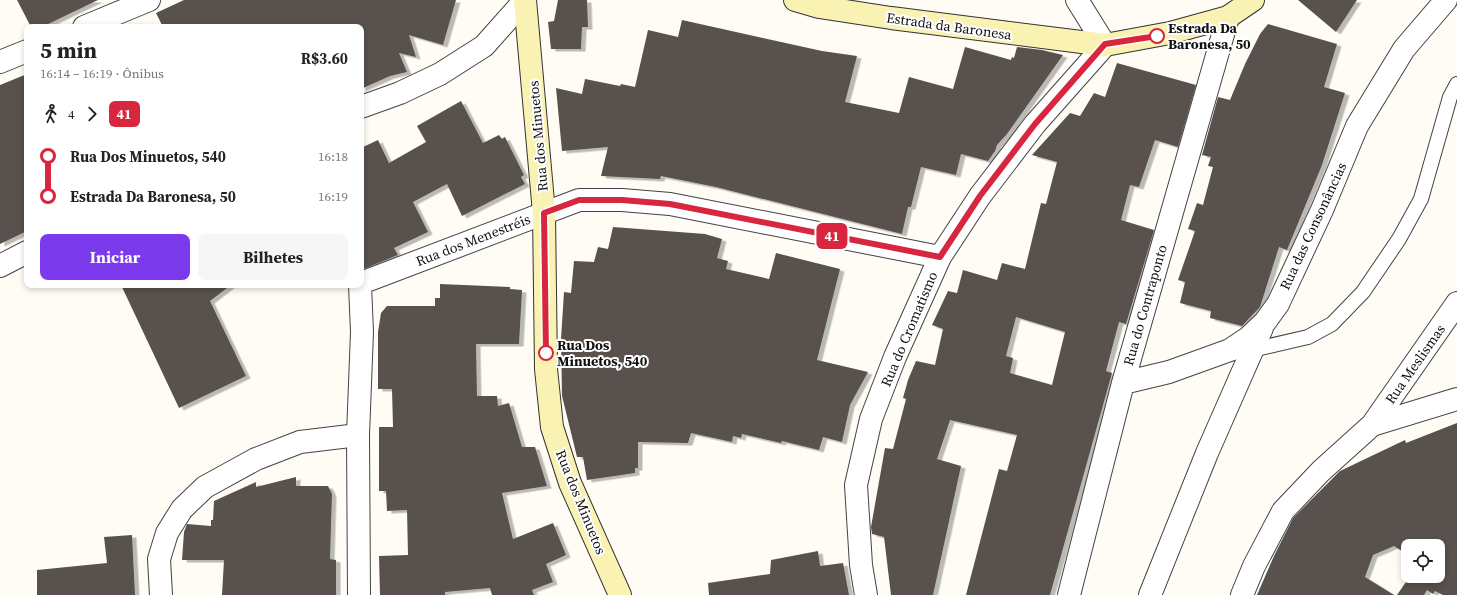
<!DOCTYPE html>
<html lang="pt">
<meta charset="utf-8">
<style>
body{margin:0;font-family:"Source Serif 4",serif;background:#f6f6f6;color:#222;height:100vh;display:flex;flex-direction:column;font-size:15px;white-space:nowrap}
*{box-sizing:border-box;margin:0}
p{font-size:13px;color:#767676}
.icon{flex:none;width:22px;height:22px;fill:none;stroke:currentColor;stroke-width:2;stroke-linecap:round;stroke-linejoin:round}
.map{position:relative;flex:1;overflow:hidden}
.side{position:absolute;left:24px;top:24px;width:340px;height:264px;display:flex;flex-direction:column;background:#fff;border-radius:8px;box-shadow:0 2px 6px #0003}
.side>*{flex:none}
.badge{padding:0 8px;border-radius:6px;font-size:14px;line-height:26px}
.controls{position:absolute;left:1401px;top:539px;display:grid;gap:8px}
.controls a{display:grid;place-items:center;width:44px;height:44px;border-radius:8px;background:#fff;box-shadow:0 2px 6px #0003;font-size:20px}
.map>.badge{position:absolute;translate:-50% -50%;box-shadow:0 0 0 2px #fff}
.legs{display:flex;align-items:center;gap:6px;height:44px;padding:0 16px;font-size:13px}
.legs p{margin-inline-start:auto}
.overview{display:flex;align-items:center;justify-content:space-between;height:68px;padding:0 16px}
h1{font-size:22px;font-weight:700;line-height:30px}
.cta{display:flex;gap:8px;margin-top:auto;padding:8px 16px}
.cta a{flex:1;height:46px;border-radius:8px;background:#7c3aed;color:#fff;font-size:16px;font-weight:700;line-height:46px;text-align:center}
.cta a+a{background:#f6f6f6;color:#222}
ul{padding:0 16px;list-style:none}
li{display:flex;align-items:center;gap:14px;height:40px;font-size:15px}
li i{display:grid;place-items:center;width:6px;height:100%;margin:0 5px;background:currentColor}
li i::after{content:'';width:10px;height:10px;margin:-5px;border:3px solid;border-radius:50%;background:#fff}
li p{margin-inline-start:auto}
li:first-child i{background:linear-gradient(#0000 50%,currentColor 0)}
li:last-child i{background:linear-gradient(currentColor 50%,#0000 0)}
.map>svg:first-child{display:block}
.building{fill:#58514d;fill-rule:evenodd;filter:url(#shadow)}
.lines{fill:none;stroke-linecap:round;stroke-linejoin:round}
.lane-casing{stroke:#434343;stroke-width:16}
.street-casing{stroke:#434343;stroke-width:24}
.secondary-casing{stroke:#323232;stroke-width:24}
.lane{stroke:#fff;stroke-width:14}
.street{stroke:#fff;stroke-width:22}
.secondary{stroke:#faf2b3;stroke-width:22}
.line-1-casing{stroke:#fff;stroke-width:9}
.line-1{stroke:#d7263d;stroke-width:6}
.stop-1-dot{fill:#fff;stroke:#d7263d;stroke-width:2}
.labels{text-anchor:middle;stroke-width:4;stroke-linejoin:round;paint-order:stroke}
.street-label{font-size:14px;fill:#101010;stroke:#fff}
.stop-label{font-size:14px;font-weight:bold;fill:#101010;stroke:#fff;text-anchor:start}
</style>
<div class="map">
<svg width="1457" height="595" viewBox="0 0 1457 595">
<defs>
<filter id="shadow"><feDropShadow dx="4.5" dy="2.5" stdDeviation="0" flood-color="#0004"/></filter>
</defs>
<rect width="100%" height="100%" fill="#fefcf4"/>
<path class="building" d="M17 0H98L42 27H31Z
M184 0H456L443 45 409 35 416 57 399 53 407 72 390 76 361 89V27H163L156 13Z
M558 0H587L588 27H582L581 49H551L548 22 554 21Z
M1298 0H1357L1336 32Z
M682 20 822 51 857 56 845 102 899 113 909 77 953 89 965 47 1011 60 1012 57 1014 58 1017 47 1042 50 1063 55 1007 134 997 145 995 151 988 161 961 154 956 175 921 167 911 207H908L902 234 716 187 661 176 660 179 601 176 608 147 562 151 556 88 582 94 585 79 620 86 621 84 635 87 648 30 678 37Z
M1268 24 1337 44 1324 87 1345 93 1322 165 1287 250 1279 247 1260 307 1242 326 1210 318 1211 311 1180 303 1185 282 1178 280 1195 231 1188 229 1197 203 1203 205 1213 167 1208 166 1211 157 1202 155 1218 97 1230 100 1245 64 1260 34Z
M1117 63 1196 85 1178 147 1155 140 1139 187 1130 185 1121 220 1154 230 1126 324 1119 322 1106 371 1112 373 1050 595H966L999 469 1007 471 1017 435 950 420 937 459 961 466 933 595H891L884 537 872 534 871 527 885 448 893 449 906 399 903 398 908 380 916 361 935 365 943 329 932 325 948 291 957 293 963 270 997 280 1002 263 1025 269 1041 203 1046 204 1057 162 1032 155 1070 113 1080 116 1094 93 1105 97ZM1016 317 1065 332 1052 385 1010 373 1013 358 1006 356Z
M27 74V231L0 244V85Z
M461 101 483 143 499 135 502 139 505 137 524 175 521 177 525 184 462 216 447 184 413 202 428 232 394 248 398 255 361 270V148L378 140 389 163 426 142 417 126Z
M613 227 705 234 722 239 717 258 728 261 726 269 769 279 776 253 840 269 817 360 868 372 850 405 842 442 823 437 819 450 782 441 781 443 742 434 741 438 733 436 732 442 691 433 688 443 638 442V468H635V473L587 480 583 457H577L562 396 561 339 564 292 571 293 574 261 594 262 598 247 608 249Z
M440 284 510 287V289L522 290 519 344H476L477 396H497L498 406 509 403 522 447H535L547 486 502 493 513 539 553 523 566 555 546 564 553 582 532 590 534 595H492L490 588 445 592V595H380L379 556 408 555 407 510 387 511 386 491H379V427H393L392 389H378V332L381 313 387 306H435V298H440Z
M121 285H231L210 301 246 376 179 408Z
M1457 423V595H1443L1435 591 1433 594 1427 590 1424 595H1397L1410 576H1438V546H1408V555L1394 546 1373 555 1365 577 1394 595H1257L1274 556 1293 518 1340 471 1405 440 1406 443Z
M296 477V486H328L332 494 330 559 336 560V595H222L224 560H182L184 532 187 524 211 526V520H213L214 501 256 482V487Z
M132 535 135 595H37V570L107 563 104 537Z
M818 551 820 566 843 563 849 595H709L708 583 770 574 771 560Z"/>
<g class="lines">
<defs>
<path id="lane" d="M1252 350 1308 337 1332 324 1363 292 1399 239 1421 199 1450 97 1457 84"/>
<path id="street" d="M84 27 149 0
M0 62 27 51
M361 107 400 93 440 74 484 46 525 0
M0 266 27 252
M361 283 579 200H622L670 204 940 257
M1123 383 1169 372 1230 350 1248 338 1265 322 1278 304 1322 210 1357 126 1404 49 1446 0
M1372 425 1457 399
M161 595 159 559 167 533 182 509 205 487 256 459 300 442 358 435
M359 595 358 435 362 332 360 285
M866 595 861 565 856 485 871 419 895 357 940 257 980 196 1035 124 1105 45 1077 0
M1069 595 1123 383 1228 17
M1150 595 1207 453 1262 328
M1242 595 1254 566 1283 511 1321 471 1372 425 1457 303"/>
<path id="secondary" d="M525 0 544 213 546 369 552 427 570 483 620 595
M795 0 819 7 891 18 1105 45 1170 33 1228 17 1253 0"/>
</defs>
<use href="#lane" class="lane-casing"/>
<use href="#street" class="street-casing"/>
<use href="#secondary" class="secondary-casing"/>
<use href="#lane" class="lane"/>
<use href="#street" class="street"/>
<use href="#secondary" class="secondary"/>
</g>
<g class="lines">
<defs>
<path id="line-1" d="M546 353 544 213 579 200H622L670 204 940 257 980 196 1035 124 1105 44 1157 36"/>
</defs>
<use href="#line-1" class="line-1-casing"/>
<use href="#line-1" class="line-1"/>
</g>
<g class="stop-1-dot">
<circle cx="1157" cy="36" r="7"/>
<circle cx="546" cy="353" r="7"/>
</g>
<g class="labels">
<g class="street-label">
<text transform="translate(949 26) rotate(8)" y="5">Estrada da Baronesa</text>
<text transform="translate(538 136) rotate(-95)" y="5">Rua dos Minuetos</text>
<text transform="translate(1313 226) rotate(-65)" y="5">Rua das Consonâncias</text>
<text transform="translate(473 240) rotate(-21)" y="5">Rua dos Menestréis</text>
<text transform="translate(1145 305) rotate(-74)" y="5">Rua do Contraponto</text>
<text transform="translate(909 329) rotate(-67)" y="5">Rua do Cromatismo</text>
<text transform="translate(1415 364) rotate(-55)" y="5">Rua Meslismas</text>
<text transform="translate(581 502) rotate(68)" y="5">Rua dos Minuetos</text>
</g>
<g class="stop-label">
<text x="1168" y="33">Estrada Da<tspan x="1168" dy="16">Baronesa, 50</tspan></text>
<text x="557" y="350">Rua Dos<tspan x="557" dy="16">Minuetos, 540</tspan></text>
</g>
</g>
</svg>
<div class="controls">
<a><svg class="icon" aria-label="locate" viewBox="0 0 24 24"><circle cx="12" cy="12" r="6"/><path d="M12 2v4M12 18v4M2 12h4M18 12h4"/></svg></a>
</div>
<b class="badge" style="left:832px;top:236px;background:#d7263d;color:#fff">41</b>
<section class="side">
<div class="overview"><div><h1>5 min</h1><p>16:14 – 16:19 · Ônibus</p></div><b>R$3.60</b></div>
<div class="legs"><svg class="icon" aria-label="walk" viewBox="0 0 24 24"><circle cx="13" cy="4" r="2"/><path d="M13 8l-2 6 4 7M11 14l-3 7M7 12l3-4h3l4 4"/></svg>4<svg class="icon" aria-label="forward" viewBox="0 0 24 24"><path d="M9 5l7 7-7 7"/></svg><b class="badge" style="background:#d7263d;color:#fff">41</b></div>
<ul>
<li><i style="color:#d7263d"></i><b>Rua Dos Minuetos, 540</b><p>16:18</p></li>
<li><i style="color:#d7263d"></i><b>Estrada Da Baronesa, 50</b><p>16:19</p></li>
</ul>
<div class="cta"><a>Iniciar</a><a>Bilhetes</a></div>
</section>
</div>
